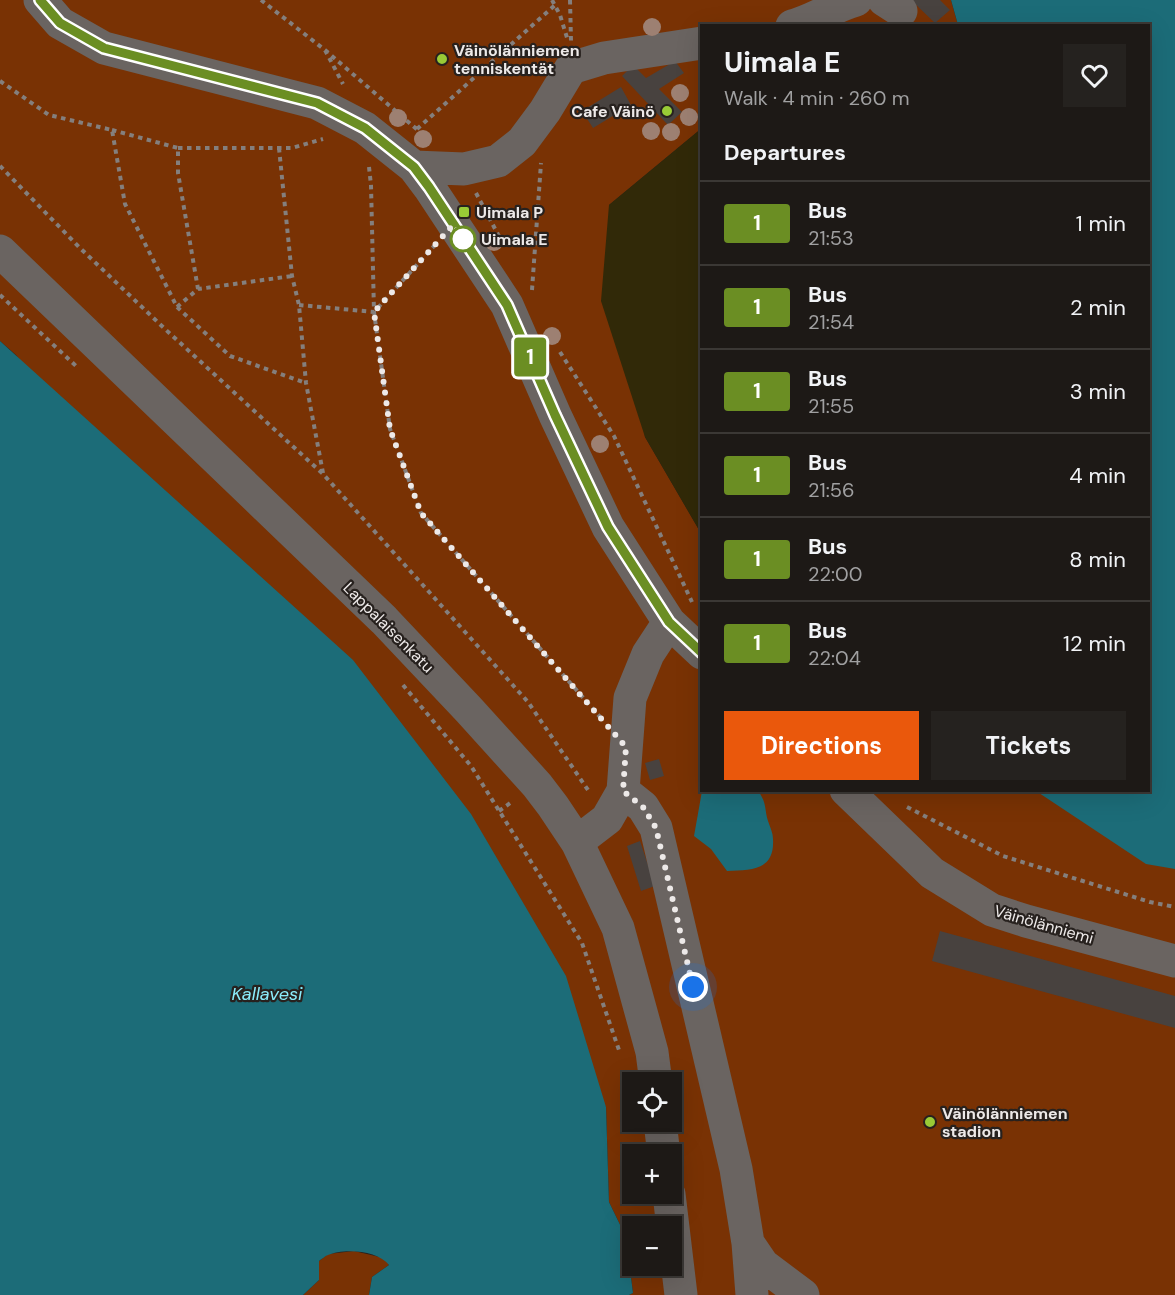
<!DOCTYPE html>
<meta charset="utf-8">
<style>
body{margin:0;font-family:"DM Sans",sans-serif;background:#25221f;color:#f1f3f6;height:100vh;display:flex;flex-direction:column;font-size:22px;white-space:nowrap}
*{box-sizing:border-box;margin:0}
p{font-size:20px;color:#a0a0a1}
.icon{flex:none;width:33px;height:33px;fill:none;stroke:currentColor;stroke-width:2;stroke-linecap:round;stroke-linejoin:round}
.map{position:relative;flex:1;overflow:hidden}
.side{position:absolute;left:700px;top:24px;width:450px;height:768px;display:flex;flex-direction:column;background:#1d1916;border-radius:0px;box-shadow:0 6px 24px #0002,0 0 0 2px #3b3835}
.side>*{flex:none}
.badge{padding:0 12px;border-radius:4px;font-size:21px;line-height:39px}
.tools{position:absolute;left:622px;top:1072px;display:grid;gap:12px}
.tools a{display:grid;place-items:center;width:60px;height:60px;border-radius:0px;background:#1d1916;box-shadow:0 6px 24px #0002,0 0 0 2px #3b3835;font-size:30px}
.you{position:absolute;width:30px;height:30px;margin:-15px;border:4px solid #fff;border-radius:50%;background:#1a73e8;box-shadow:0 0 0 9px #1a73e833}
.map>.badge{position:absolute;translate:-50% -50%;box-shadow:0 0 0 3px #fff}
h2{padding:0 24px;font-size:22px;line-height:54px}
.round{display:grid;place-items:center;flex:none;width:63px;height:63px;border-radius:0px;background:#25221f}
.overview{display:flex;align-items:center;justify-content:space-between;height:102px;padding:0 24px}
h1{font-size:28px;font-weight:700;line-height:45px}
.action{display:flex;gap:12px;margin-top:auto;padding:12px 24px}
.action a{flex:1;height:69px;border-radius:0px;background:#ea580c;color:#fff;font-size:24px;font-weight:700;line-height:69px;text-align:center}
.action a+a{background:#25221f;color:#f1f3f6}
ul{padding:0;list-style:none}
li{display:flex;align-items:center;gap:18px;height:84px;padding:0 24px;border-top:2px solid #3b3835}
li div{flex:1}
li b{display:block;font-size:22px}
li em{font-style:normal}
li .badge{min-width:66px;font-weight:700;text-align:center}
.map>svg:first-child{display:block}
.green{fill:#793204;fill-rule:evenodd}
.sand{fill:#312908}
.water{fill:#1c6c78}
.building{fill:#48423f}
.lines{fill:none;stroke-linecap:round;stroke-linejoin:round}
.path{stroke:#847f7d;stroke-width:4;stroke-dasharray:4.5 4.5;stroke-linecap:butt}
.minor{stroke:#6a6461;stroke-width:33}
.tree{fill:#9d8072}
.line-casing{stroke:#fff;stroke-width:14}
.line{stroke:#6b8e23;stroke-width:9}
.walk{stroke:#ede9e8;stroke-width:6;stroke-dasharray:0 10.8}
.poi-dot{fill:#99cb36;stroke:#27211e;stroke-width:2}
.stop-dot{fill:#fff;stroke:#6b8e23;stroke-width:3}
.labels{text-anchor:middle;stroke-width:4.5;stroke-linejoin:round;paint-order:stroke}
.poi-label{font-size:16px;font-weight:bold;fill:#ede9e8;stroke:#27211e;text-anchor:start}
.stop-label{font-size:16px;font-weight:bold;fill:#ede9e8;stroke:#27211e;text-anchor:start}
.street-label{font-size:16px;fill:#ede9e8;stroke:#27211e}
.water-label{font-size:18px;font-style:italic;fill:#8becfb;stroke:#27211e}
</style>
<div class="map">
<svg width="1175" height="1295" viewBox="0 0 1175 1295">
<rect width="100%" height="100%" fill="#27211e"/>
<path class="green" d="M0 0H951L958 25 702 26V128L609 205 645 437 702 535V790H1149L1175 696V1295H629L633 1293 626 1237 609 1202 606 1107 16 355 0 341ZM633 1083H672V1122H633ZM633 1155H672V1194H633ZM633 1227H672V1266H633Z
M354 1251 384 1258 389 1265 372 1277 369 1295H303L319 1280V1261L328 1254Z"/>
<path class="sand" d="M702 128V535L645 437 601 301 609 205Z"/>
<path class="water" d="M951 0H1175V869L1146 864 1036 791 1149 790V26L958 25Z
M0 341 353 660 471 814 566 976 606 1107 609 1202 626 1237 633 1293 629 1295H369L372 1277 389 1265C378 1250 343 1248 328 1255 325 1256 322 1259 319 1261V1280L303 1295H0Z
M702 791H758C767 803 764 807 768 821 770 827 773 833 773 839 775 871 751 870 727 871L711 849 694 836Z"/>
<path class="building" d="M911 0H940L950 10 935 23Z
M675 61 684 73 659 89 682 112 668 125 622 76 633 65 646 78Z
M621 87 631 105 593 128 582 111Z
M659 759 664 776 650 780 645 763Z
M640 841 655 886 641 891 627 846Z
M940 931 1175 996V1028L932 961Z"/>
<g class="lines">
<path class="path" d="M261 0 325 50 428 139
M552 0 560 15 568 41
M570 0 571 41
M325 50 343 84
M0 81 49 115 112 130 125 204 177 307 230 356 306 383
M417 129 555 5
M112 130 178 148V173L198 289
M178 148H292L323 139
M279 148 292 276 299 305 306 383 323 473
M0 166 80 248 165 329 323 474 528 702 590 793
M369 167 371 185 374 312 390 429 421 513 601 718
M476 193 502 242
M532 290 541 163
M0 295 76 366
M299 305 374 312 435 245
M177 307 198 289 292 276
M560 352 614 436 692 602
M403 685 471 766 582 943 620 1053
M907 807 1003 856 1150 902 1175 907
M499 811 513 801
M628 1092 631 1117"/>
<path class="minor" d="M40 0 60 23 104 48 317 103 365 128 414 167 429 187 507 305 555 415 608 527 669 622 702 653
M884 0 901 11
M792 26C814 20 834 6 856 0
M414 167 464 169 498 161 522 142 545 111 571 68 604 58 702 43
M0 251 384 620 469 710 537 785 553 806 577 842 618 928 652 1052 656 1083
M846 790 932 873 992 910 1026 921 1175 961
M623 791 643 807 656 828 736 1169 748 1243 763 1265 803 1295
M577 842 607 819 623 791 630 698 648 654 669 622
M660 1122 664 1155
M669 1194 681 1295
M748 1243 752 1295"/>
</g>
<g class="tree">
<circle cx="652" cy="27" r="9"/>
<circle cx="680" cy="93" r="9"/>
<circle cx="689" cy="117" r="9"/>
<circle cx="398" cy="118" r="9"/>
<circle cx="651" cy="131" r="9"/>
<circle cx="671" cy="132" r="9"/>
<circle cx="423" cy="139" r="9"/>
<circle cx="494" cy="242" r="9"/>
<circle cx="552" cy="336" r="9"/>
<circle cx="600" cy="444" r="9"/>
</g>
<g class="lines">
<defs>
<path id="line" d="M40 0 60 23 104 48 317 103 365 128 414 167 429 187 507 305 555 415 608 527 669 622 702 653"/>
</defs>
<use href="#line" class="line-casing"/>
<use href="#line" class="line"/>
<path class="walk" d="M463 239 453 225 374 312 390 429 421 513 626 747 623 791 643 807 656 828 693 987"/>
</g>
<g class="poi-dot">
<circle cx="442" cy="59" r="6"/>
<circle cx="667" cy="111" r="6"/>
<rect x="458" y="206" width="12" height="12" rx="3"/>
<circle cx="930" cy="1122" r="6"/>
</g>
<circle class="stop-dot" cx="463" cy="239" r="12"/>
<g class="labels">
<g class="poi-label">
<text x="454" y="56">Väinölänniemen<tspan x="454" dy="18">tenniskentät</tspan></text>
<text x="655" y="117" text-anchor="end">Cafe Väinö</text>
<text x="476" y="218">Uimala P</text>
<text x="942" y="1119">Väinölänniemen<tspan x="942" dy="18">stadion</tspan></text>
</g>
<g class="stop-label">
<text x="481" y="245">Uimala E</text>
</g>
<g class="street-label">
<text transform="translate(389 627) rotate(45)" y="6">Lappalaisenkatu</text>
<text transform="translate(1044 924) rotate(16)" y="6">Väinölänniemi</text>
</g>
<g class="water-label">
<text x="267" y="1000">Kallavesi</text>
</g>
</g>
</svg>
<div class="tools">
<a><svg class="icon" aria-label="locate" viewBox="0 0 24 24"><circle cx="12" cy="12" r="6"/><path d="M12 2v4M12 18v4M2 12h4M18 12h4"/></svg></a>
<a>+</a>
<a>−</a>
</div>
<div class="you" style="left:693px;top:987px"></div>
<b class="badge" style="left:530px;top:357px;background:#6b8e23;color:#fff">1</b>
<section class="side">
<div class="overview"><div><h1>Uimala E</h1><p>Walk · 4 min · 260 m</p></div><a class="round"><svg class="icon" aria-label="heart" viewBox="0 0 24 24"><path d="M12 20l-8-8c-3-5 5-10 8-4 3-6 11-1 8 4z"/></svg></a></div>
<h2>Departures</h2>
<ul>
<li><span class="badge" style="background:#6b8e23;color:#fff">1</span><div><b>Bus</b><p>21:53</p></div><em>1 min</em></li>
<li><span class="badge" style="background:#6b8e23;color:#fff">1</span><div><b>Bus</b><p>21:54</p></div><em>2 min</em></li>
<li><span class="badge" style="background:#6b8e23;color:#fff">1</span><div><b>Bus</b><p>21:55</p></div><em>3 min</em></li>
<li><span class="badge" style="background:#6b8e23;color:#fff">1</span><div><b>Bus</b><p>21:56</p></div><em>4 min</em></li>
<li><span class="badge" style="background:#6b8e23;color:#fff">1</span><div><b>Bus</b><p>22:00</p></div><em>8 min</em></li>
<li><span class="badge" style="background:#6b8e23;color:#fff">1</span><div><b>Bus</b><p>22:04</p></div><em>12 min</em></li>
</ul>
<div class="action"><a>Directions</a><a>Tickets</a></div>
</section>
</div>
